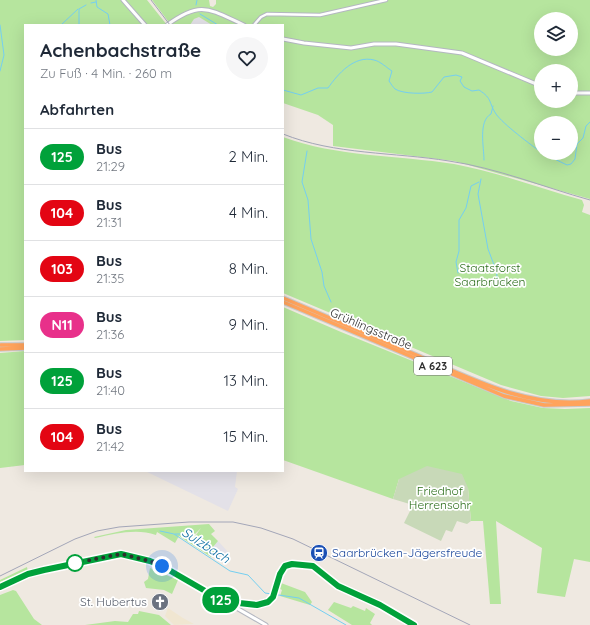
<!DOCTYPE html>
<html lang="de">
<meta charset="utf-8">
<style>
body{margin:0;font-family:Quicksand,sans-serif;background:#f6f6f7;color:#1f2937;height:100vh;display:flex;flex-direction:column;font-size:15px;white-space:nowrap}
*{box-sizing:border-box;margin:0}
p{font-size:13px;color:#747a83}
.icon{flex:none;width:22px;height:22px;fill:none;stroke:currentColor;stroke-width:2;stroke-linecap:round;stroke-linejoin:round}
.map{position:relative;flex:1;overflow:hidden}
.side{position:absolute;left:24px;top:24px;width:260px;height:448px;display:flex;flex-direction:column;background:#fff;border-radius:0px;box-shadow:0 4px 16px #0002}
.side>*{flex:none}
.badge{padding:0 8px;border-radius:13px;font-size:14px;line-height:26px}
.tools{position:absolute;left:534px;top:12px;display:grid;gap:8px}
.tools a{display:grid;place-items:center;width:44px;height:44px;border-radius:50%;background:#fff;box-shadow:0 4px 16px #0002;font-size:20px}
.you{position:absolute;width:20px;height:20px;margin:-10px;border:3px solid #fff;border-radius:50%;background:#1a73e8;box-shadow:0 0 0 6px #1a73e833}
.map>.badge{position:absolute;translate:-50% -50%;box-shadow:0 0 0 2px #fff}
h2{padding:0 16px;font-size:15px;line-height:36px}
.round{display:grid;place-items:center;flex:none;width:42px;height:42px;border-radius:21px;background:#f6f6f7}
.headline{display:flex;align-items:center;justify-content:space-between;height:68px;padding:0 16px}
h1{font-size:19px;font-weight:800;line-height:30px}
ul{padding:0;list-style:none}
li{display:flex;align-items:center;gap:12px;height:56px;padding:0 16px;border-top:1px solid #e0e1e3}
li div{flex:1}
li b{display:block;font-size:15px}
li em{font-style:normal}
li .badge{min-width:44px;font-weight:700;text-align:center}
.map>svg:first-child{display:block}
.industrial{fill:#e3e1e8}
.education{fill:#f0e6d1}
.green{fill:#b6e59e;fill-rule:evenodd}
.cemetery{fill:#c8d9b8}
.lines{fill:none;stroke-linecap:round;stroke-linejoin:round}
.stream{stroke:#75cff0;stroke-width:1}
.tertiary-casing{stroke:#b4b7c1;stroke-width:4.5}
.secondary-casing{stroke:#b4b7c1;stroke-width:5}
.motorway-casing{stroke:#c9c9c9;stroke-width:5.5}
.tertiary{stroke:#fff;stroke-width:2.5}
.secondary{stroke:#fff;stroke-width:3}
.motorway{stroke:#ffa35c;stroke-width:3.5}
.rail{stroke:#a3a6b8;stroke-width:1}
.line-casing{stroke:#fff;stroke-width:9}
.line{stroke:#00a13a;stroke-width:6}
.walk{stroke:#2e2e2e;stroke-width:4;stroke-dasharray:0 7.2}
.stop-dot{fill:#fff;stroke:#00a13a;stroke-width:2}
.labels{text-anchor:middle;stroke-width:3.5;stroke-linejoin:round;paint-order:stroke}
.shield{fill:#fff;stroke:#6d6d6d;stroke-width:1}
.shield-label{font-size:11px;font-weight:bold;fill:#2e2e2e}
.park-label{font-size:12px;fill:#2c6e1b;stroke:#fff}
.street-label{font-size:12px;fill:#2e2e2e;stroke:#fff}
.transit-label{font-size:12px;fill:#164399;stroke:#fff;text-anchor:start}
.worship-label{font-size:12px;fill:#5b616d;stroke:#fff;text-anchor:end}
.water-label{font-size:13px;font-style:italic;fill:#0d6fa3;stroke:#fff}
</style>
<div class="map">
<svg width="590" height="625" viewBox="0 0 590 625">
<rect width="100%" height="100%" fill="#efe9e1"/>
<path class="industrial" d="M199 17 212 25H190L194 19Z
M145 471H237L235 487 238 489 228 511Z
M218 541 228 552 225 555 213 547Z"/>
<path class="education" d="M168 608 183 618 194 624 174 625 165 616Z"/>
<path class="green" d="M0 0H147L167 25H25V340L0 341Z
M152 0H209L210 6 213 7 216 4V0H590V199L454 161 333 146V125L318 115 283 103V25H212L199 17 194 19 190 25H171ZM541 19H571V49H541ZM541 71H571V101H541ZM541 123H571V153H541Z
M283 137C337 157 397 155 454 164 497 172 540 188 582 200L584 205 582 212 590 215V396L563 398 541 396 501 385 283 293Z
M283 307 341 332 511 401 543 408 565 409 590 408V562L574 559 565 597 537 593 542 548 496 521 501 604H490L483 521H471L468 488 399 479 393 499 283 460Z
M25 351V465L0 468V353Z
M209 524 215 531 211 534 218 541 213 547 196 535 201 528 195 534 188 530 183 534 189 540 195 535 215 551 211 557 179 536 175 543 157 532 156 535C136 528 115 534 95 538L94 537 126 530Z
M27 567 28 572 0 585V580Z
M150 568 178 580 172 594 164 590 146 588 144 582 148 579Z
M281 583 305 592 312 602 310 605 280 596 282 590 279 588Z
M13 590 16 591 34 619 42 625H0V595Z
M334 602 351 608 353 606 365 611 366 608 375 614 370 623 372 625H352L328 610Z
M139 611 159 615 171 625H85L115 621 128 622 133 614H138Z"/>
<path class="cemetery" d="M427 466 462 474 468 488 471 521 467 524 457 521 452 532 446 530 441 541 404 523 413 505 393 499 399 479Z"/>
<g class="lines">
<path class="stream" d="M96 0 97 7 108 14 110 25
M91 3 96 2
M196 5 197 0
M200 14 218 25
M0 25 4 55 0 71
M61 25 78 9
M79 25V9L86 5
M283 90 301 95 318 88H328C338 74 354 55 374 60 380 61 387 68 392 71L389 81C391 84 393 87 395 89 403 94 424 94 432 92L444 77 456 75 462 77 460 81 464 87 472 91 479 90C493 99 488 102 496 114 503 124 531 145 541 152
M307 151 302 182 308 200 311 239 322 272 324 286 331 302
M542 153 567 165 571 164 575 159 577 144 583 138 586 126 590 122
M484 160C484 147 478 121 491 114L493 106
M481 179 478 194 488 249 496 270 498 283
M458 273 456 262 459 251V220L466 208 471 186 479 182
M160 531 174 534 230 571 248 575 265 593 299 598 346 625
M175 534H182"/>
<defs>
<path id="tertiary" d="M254 25 261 17 267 14 320 15 386 0"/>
<path id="secondary" d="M123 0 145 25
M167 25C201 0 209 9 244 25
M283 39 304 43 351 48 374 44H396L462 53 541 86
M571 93H590
M29 574 43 570
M0 587 33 571 55 568 117 554 150 561 167 568 266 625"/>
<path id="motorway" d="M283 298C327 317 370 335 414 354 470 378 527 409 590 401
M283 302 504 396 544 405 590 404
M1 345H25
M0 349 25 348"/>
</defs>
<use href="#tertiary" class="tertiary-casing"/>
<use href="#secondary" class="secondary-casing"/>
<use href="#motorway" class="motorway-casing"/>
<use href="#tertiary" class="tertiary"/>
<use href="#secondary" class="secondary"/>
<use href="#motorway" class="motorway"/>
<path class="rail" d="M151 0 170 25
M283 134C335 155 394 152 449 161 497 168 543 187 590 200
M0 576 75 539 97 531 119 527 189 522H233L261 528 293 539 470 625"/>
</g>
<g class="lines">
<defs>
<path id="line" d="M0 587 28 574 44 570 121 554 150 561 162 566 226 603 230 602 257 605 268 602 273 597 280 574 285 566 292 564 313 566 338 586 380 605 414 625"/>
</defs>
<use href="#line" class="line-casing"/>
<use href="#line" class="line"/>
<path class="walk" d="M75 563 121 554 150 561 162 566"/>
</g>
<defs>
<symbol id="station-disc" viewBox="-11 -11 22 22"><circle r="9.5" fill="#1a4fb4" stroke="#fff"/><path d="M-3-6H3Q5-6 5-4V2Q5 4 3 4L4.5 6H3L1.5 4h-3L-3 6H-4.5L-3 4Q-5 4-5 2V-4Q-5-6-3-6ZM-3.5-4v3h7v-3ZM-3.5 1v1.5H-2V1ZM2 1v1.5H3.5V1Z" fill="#fff"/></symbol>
<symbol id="church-disc" viewBox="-11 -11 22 22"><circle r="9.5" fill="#6b7280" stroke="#fff"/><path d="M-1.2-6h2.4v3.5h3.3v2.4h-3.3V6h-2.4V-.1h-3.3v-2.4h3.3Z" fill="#fff"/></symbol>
</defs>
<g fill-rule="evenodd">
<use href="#station-disc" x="309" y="543" width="20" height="20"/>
<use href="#church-disc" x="150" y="592" width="20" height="20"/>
</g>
<circle class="stop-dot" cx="75" cy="563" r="8"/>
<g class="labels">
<rect class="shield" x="414" y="357" width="38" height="18" rx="3"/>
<g class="shield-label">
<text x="433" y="370">A 623</text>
</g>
<g class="park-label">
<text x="490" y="272">Staatsforst<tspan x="490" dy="14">Saarbrücken</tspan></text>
<text x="440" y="495">Friedhof<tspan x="440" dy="14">Herrensohr</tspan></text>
</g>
<g class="street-label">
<text transform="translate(371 329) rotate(23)" y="4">Grühlingsstraße</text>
</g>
<g class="transit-label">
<text x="332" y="557">Saarbrücken-Jägersfreude</text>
</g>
<g class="worship-label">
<text x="147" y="606">St. Hubertus</text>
</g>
<g class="water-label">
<text transform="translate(206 545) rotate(33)" y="5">Sulzbach</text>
</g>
</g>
</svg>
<div class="tools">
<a><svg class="icon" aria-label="layers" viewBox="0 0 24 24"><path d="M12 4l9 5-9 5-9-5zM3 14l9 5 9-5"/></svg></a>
<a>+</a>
<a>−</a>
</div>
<div class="you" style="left:162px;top:566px"></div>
<b class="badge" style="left:221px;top:600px;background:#00a13a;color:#fff">125</b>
<section class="side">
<div class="headline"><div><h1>Achenbachstraße</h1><p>Zu Fuß · 4 Min. · 260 m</p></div><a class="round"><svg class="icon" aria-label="heart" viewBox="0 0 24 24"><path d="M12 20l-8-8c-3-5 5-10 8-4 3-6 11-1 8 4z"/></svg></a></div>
<h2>Abfahrten</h2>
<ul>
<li><span class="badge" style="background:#00a13a;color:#fff">125</span><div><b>Bus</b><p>21:29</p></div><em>2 Min.</em></li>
<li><span class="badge" style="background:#e30513;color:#fff">104</span><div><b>Bus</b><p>21:31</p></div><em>4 Min.</em></li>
<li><span class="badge" style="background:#e30513;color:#fff">103</span><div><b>Bus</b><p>21:35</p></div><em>8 Min.</em></li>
<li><span class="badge" style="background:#e8308a;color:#fff">N11</span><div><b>Bus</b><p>21:36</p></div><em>9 Min.</em></li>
<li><span class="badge" style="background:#00a13a;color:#fff">125</span><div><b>Bus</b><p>21:40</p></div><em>13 Min.</em></li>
<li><span class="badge" style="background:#e30513;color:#fff">104</span><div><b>Bus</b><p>21:42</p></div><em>15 Min.</em></li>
</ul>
</section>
</div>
